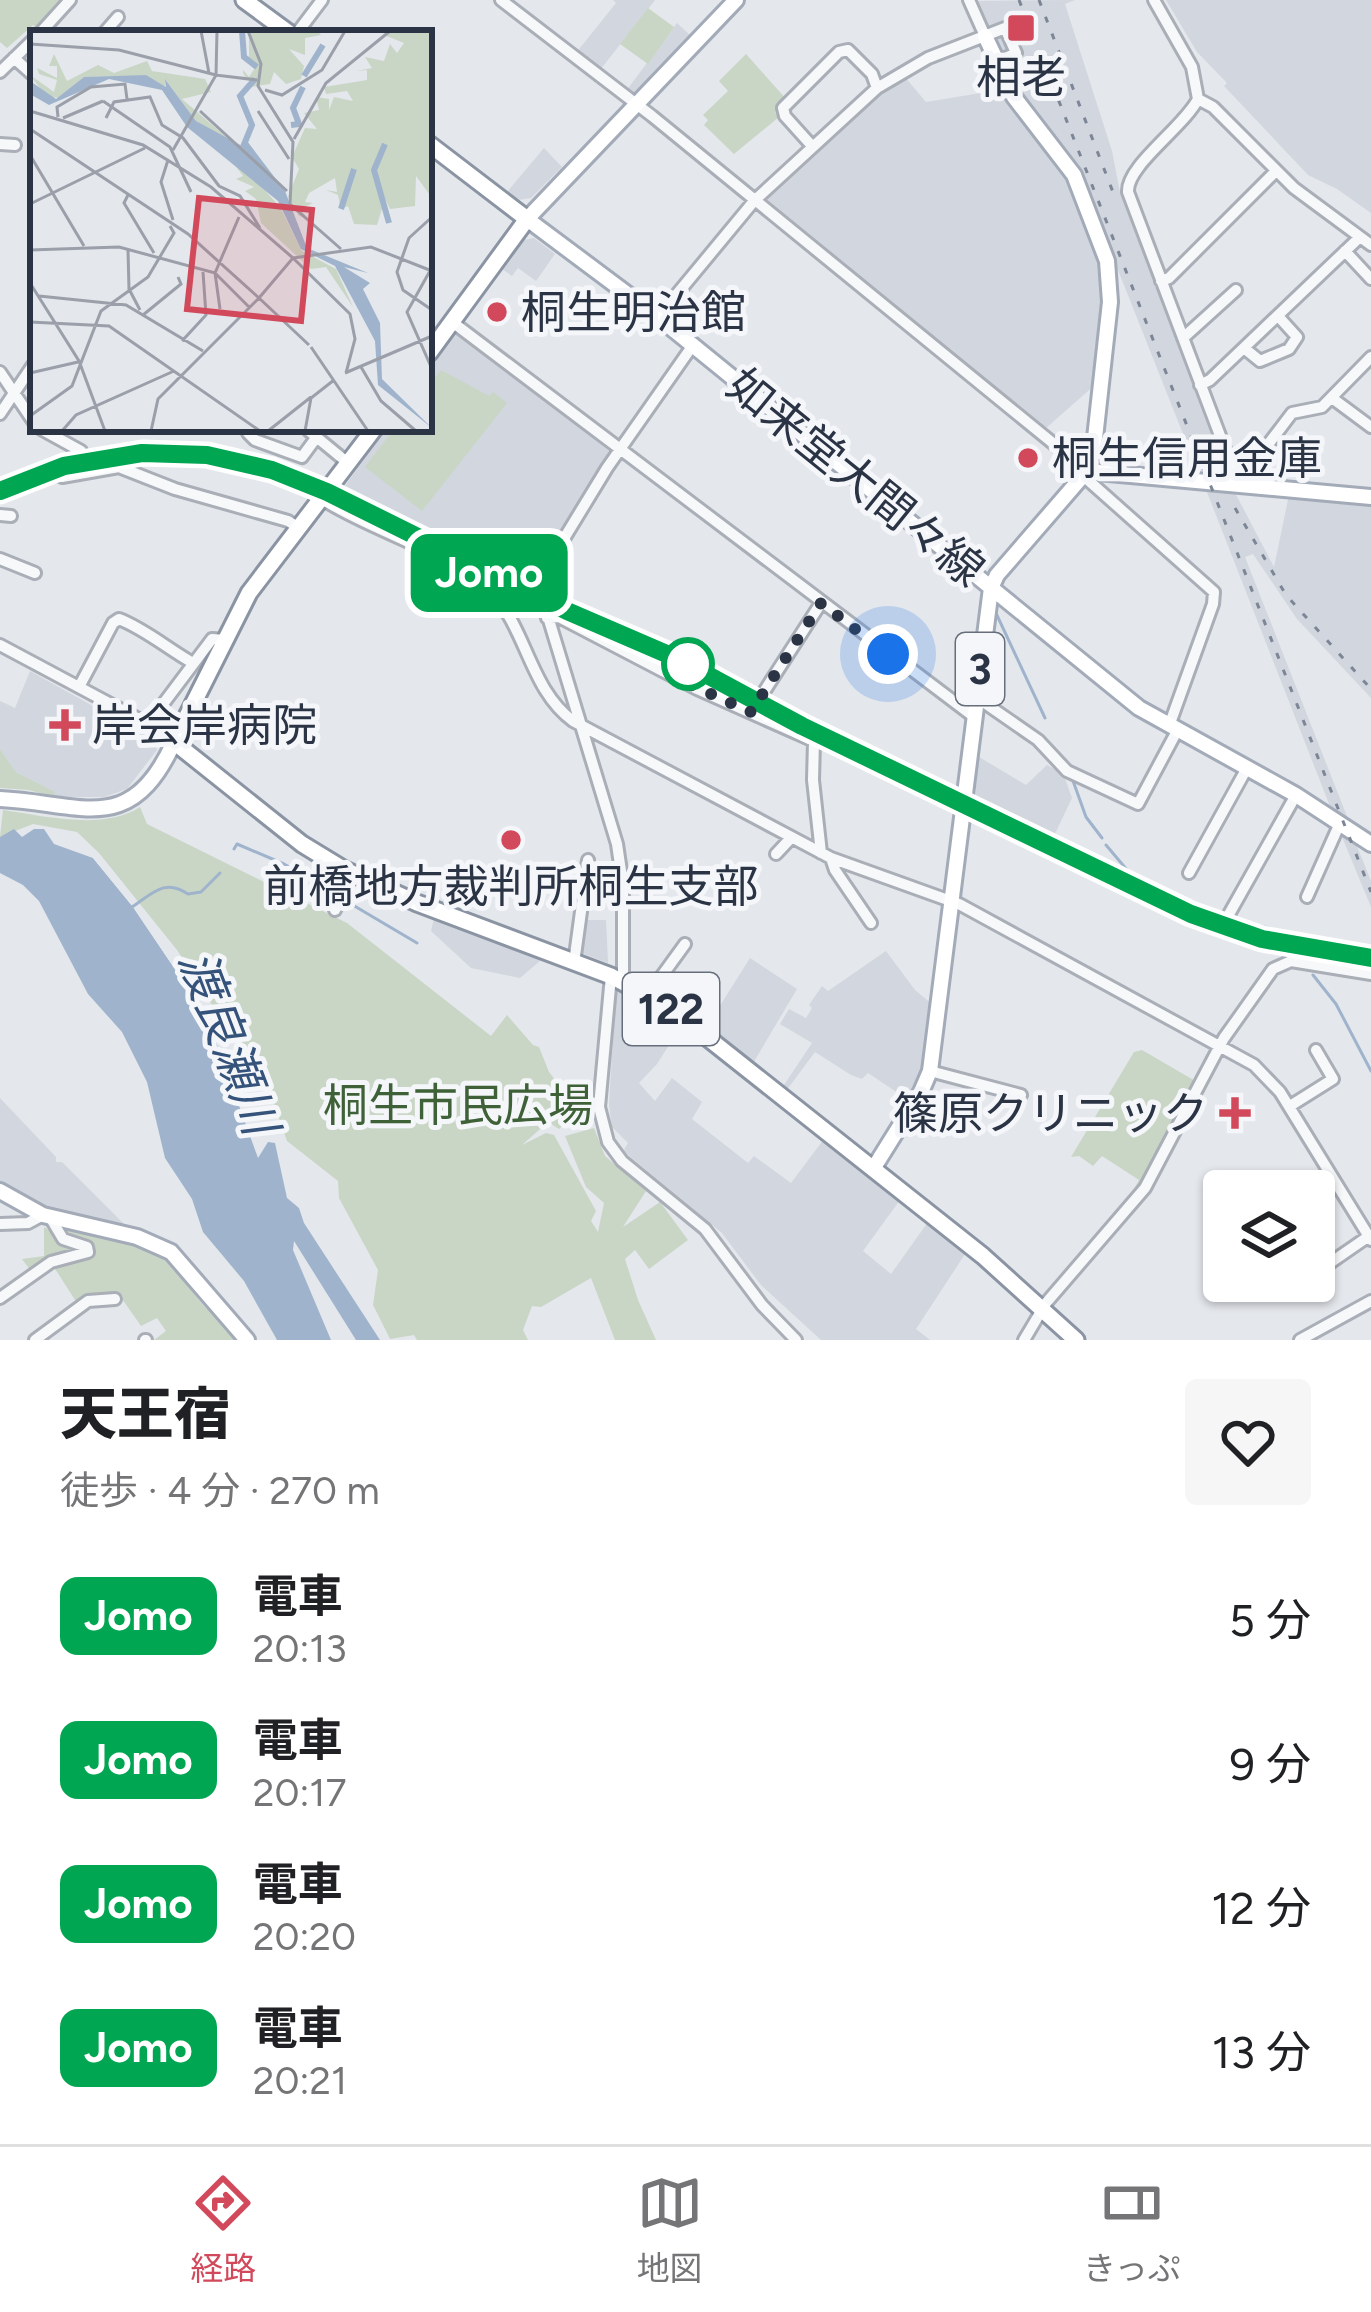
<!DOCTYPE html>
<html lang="ja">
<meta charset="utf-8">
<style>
body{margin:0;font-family:Figtree,"Noto Sans JP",sans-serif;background:#f6f6f6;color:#202124;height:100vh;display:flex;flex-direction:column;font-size:45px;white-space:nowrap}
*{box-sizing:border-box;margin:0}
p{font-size:39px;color:#757577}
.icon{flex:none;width:66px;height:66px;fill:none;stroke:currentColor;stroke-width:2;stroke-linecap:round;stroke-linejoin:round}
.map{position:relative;height:1340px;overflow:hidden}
.side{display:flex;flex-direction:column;background:#fff;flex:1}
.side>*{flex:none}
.badge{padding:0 24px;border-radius:18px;font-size:42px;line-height:78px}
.tools{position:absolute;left:1203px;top:1170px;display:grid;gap:24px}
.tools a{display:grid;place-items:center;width:132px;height:132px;border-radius:12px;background:#fff;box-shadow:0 3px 9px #0004;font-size:60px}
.you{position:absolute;width:60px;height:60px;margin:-30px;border:9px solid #fff;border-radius:50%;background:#1a73e8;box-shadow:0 0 0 18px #1a73e833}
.map>.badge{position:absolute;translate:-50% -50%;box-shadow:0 0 0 6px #fff}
.round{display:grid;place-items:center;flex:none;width:126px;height:126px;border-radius:12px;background:#f6f6f6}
.headline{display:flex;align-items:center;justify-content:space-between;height:204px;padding:0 60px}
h1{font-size:57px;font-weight:800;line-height:90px}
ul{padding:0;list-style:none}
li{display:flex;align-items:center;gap:36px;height:144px;padding:0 60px}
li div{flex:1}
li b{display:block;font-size:45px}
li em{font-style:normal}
li .badge{min-width:132px;font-weight:700;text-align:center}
.dock{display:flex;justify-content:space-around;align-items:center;height:168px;border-top:3px solid #e0e0e0;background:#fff;font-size:33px;color:#757577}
.dock a{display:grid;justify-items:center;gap:6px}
.dock .selected{color:#d1495b}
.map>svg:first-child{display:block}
.built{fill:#d2d6de}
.green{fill:#c9d6c5}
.water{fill:#9fb4cc}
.pier{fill:#e4e7ec}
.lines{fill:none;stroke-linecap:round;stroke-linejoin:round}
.stream{stroke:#9fb4cc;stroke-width:3}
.minor-casing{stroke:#a9aeb7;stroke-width:16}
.major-casing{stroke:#a3abb8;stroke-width:20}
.highway-casing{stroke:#8b94a3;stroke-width:21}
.minor{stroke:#f7f8fa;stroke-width:10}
.major{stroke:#fff;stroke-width:14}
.highway{stroke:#fff;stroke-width:15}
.rail{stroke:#7d8696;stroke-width:3;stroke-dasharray:6 12;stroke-linecap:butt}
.line-casing{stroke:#fff;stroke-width:27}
.line{stroke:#00a651;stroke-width:18}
.walk{stroke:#2b3445;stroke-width:12;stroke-dasharray:0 21.6}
.poi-dot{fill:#d1495b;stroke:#f4f6f9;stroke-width:4.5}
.stop-dot{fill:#fff;stroke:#00a651;stroke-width:6}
.labels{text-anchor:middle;stroke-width:10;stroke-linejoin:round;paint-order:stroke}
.shield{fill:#f4f6f9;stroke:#676e7b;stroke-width:3}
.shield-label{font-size:42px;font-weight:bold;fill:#2b3445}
.poi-label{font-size:45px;fill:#2b3445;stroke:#f4f6f9;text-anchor:start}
.street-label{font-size:45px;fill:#2b3445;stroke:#f4f6f9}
.park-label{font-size:45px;fill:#3f6138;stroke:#f4f6f9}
.water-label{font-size:48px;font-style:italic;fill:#34527a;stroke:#f4f6f9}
.inset-river{fill:none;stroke:#9fb4cc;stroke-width:6}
.inset-road{fill:none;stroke:#9a9fa9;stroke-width:3}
.view{fill:#d1495b;fill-opacity:0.15;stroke:#d1495b;stroke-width:6}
.inset-edge{fill:none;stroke:#2b3445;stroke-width:6}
</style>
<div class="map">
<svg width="1371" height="1340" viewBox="0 0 1371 1340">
<rect width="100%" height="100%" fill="#e4e7ec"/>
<path class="built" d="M613 0H655L600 70 576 53 616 3Z
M1075 0 1065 4 1112 151 1120 192 1226 475 1199 474 1079 172 1021 97 974 1Z
M1166 0H1371V213L1337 189 1308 175 1224 86 1227 83 1197 52Z
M677 23 692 37 638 93 626 91Z
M904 76 926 102 1005 89 1067 170 1103 262 1096 384 1045 429 768 203 766 195 882 89Z
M544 148 562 167 531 198 518 200 507 192Z
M534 238 555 254 536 281 518 268 512 276 502 269 523 240Z
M456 328 610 452 535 573 534 588 342 490 386 429H429V366Z
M1205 487 1233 489 1274 567 1289 495 1371 505V698L1297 619 1253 554 1245 557 1350 824 1333 814Z
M30 671 154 740 157 750 127 789 104 797H53L54 792 16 772 0 749V701L15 708Z
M974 754 1026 785 1047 765 1063 773 1072 798 1052 840 1224 917 1290 936 1371 945V969L1275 954 1216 937 966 812Z
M1340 832 1354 839 1371 881V907Z
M434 918 540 960V961L520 978 471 968 431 931Z
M584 920H606L608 963 581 953Z
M886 951 915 990 933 1005 926 1066 910 1101 868 1073 862 1079 851 1075 815 1052 786 1091 782 1088 812 1043 780 1024 789 1009 806 1018 812 1008 809 1005 822 986 828 991Z
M750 958 797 989 752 1065 706 1028Z
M616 990 681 1026 657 1064 639 1083 655 1101 672 1078 702 1102 692 1119 748 1163 754 1156 791 1183 824 1139 900 1200 863 1251 891 1274 928 1222 967 1251 916 1329 930 1340H821L761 1285 722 1233 627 1154 624 1150 628 1143 612 1127 609 1105Z
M0 1098 56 1157V1162H62L125 1225 48 1208 0 1184Z"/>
<path class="green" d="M0 0H67L39 29 33 25 7 48 0 42Z
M648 8 674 27 648 64 620 44Z
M746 54 787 100 775 112 779 117 734 154 704 125 708 120 703 115 728 91 719 81Z
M441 370 489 396 493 392 507 403 422 511 365 467 394 429H429V385Z
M0 749 16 772 55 792 53 797 29 790 0 788Z
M140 807 147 824 347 923 491 1036 507 1015 533 1045 539 1047 549 1072 579 1111 559 1129 548 1122 522 1145 546 1133 554 1135 596 1211 591 1221 598 1232 604 1203 586 1187 565 1136 594 1128 605 1156 646 1191 623 1227 660 1202 688 1240 649 1269 635 1250 625 1259 638 1300 656 1340H615L591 1278 541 1307 532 1306 523 1330 528 1340H417L414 1335 390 1339 373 1305 378 1270 339 1198 338 1181 287 1141 272 1098 177 950 99 853 77 832 33 824 0 837 3 810C45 816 103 831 140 807Z
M1142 1050 1197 1082 1139 1188 1135 1187 1139 1180 1102 1156 1093 1166 1079 1156 1071 1157 1134 1052Z
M58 1226 124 1238 159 1251 203 1305 241 1340H154L166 1331 157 1318 141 1326 120 1296 93 1295 77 1303 50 1261 31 1271 22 1259 44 1256V1227L51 1231Z"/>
<path class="water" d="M14 829 22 837 34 829H44L54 844 93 858 133 907 207 1017 258 1158 268 1142 275 1143 287 1198 299 1208 304 1223 380 1340H356L294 1241 293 1250 331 1340H277L244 1281 203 1232 192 1199 165 1158 147 1082 122 1032 88 994 39 901 23 885 0 873V837Z"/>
<path class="pier" d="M97 854 148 918 179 965 181 978 133 907 93 858Z"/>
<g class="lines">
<path class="stream" d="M995 611 1045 718
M1072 778 1086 817 1102 838
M1106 845 1133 877 1220 915 1290 934
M234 849 237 844 284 864 335 894
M346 901 417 943
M132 907C153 893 165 878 188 894L201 892 220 873
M1313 975 1336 1004 1371 1071"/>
<defs>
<path id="minor" d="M501 0 652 116 1087 471 1089 481 1214 592 1213 604 1169 726
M969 0 985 36
M1154 0 1192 67 1198 99C1184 127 1126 166 1128 192L1233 470 1234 483
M40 33 70 0
M104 33 118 17
M297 33 322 0
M14 58 33 75
M0 72 33 40
M1198 99 1213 107 1294 188 1371 245
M0 144 15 145
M812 146 785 116 783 108 839 52 848 50 872 74 877 88
M1345 251 1371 279
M1161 281 1169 278 1276 171
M658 317 754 201 877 88 928 58 1005 28 1016 53 997 62
M451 321 973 716
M1183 338 1236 290
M1244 348 1260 361 1289 349 1297 337 1278 316
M0 372 33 421
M1200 385 1210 380 1360 237
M1332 398 1371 427
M0 414 33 365
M41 429 81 451
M309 431 348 463
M248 433 255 440 302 457 316 438
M62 477 119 467 175 489 288 521 299 528
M1253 484 1257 459 1292 413 1322 407 1371 357
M322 499C371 531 445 550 487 588 527 625 528 688 573 721L831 858 959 904 1254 1065 1280 1092 1371 1240
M0 515 11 516
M0 559 35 573
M547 618 559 617 697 689 814 741 813 780 821 853
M0 645 148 724 174 742
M79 687 113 623 119 619C145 629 168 649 193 663
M976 697 1038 740 1067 771 1138 804 1177 731
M751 712 821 603
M148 724 212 639 226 640
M776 854 791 838
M831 858 835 870 871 923
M1189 873 1247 768
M1307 897 1340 823
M335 910 350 873
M1228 916 1296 795
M574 963 588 860
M611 976 599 1107 608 1142 622 1161 705 1229 762 1305 796 1340
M623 981V885L617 844 539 587 543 573 607 468 693 345
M648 995 685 944
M930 1071 1021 1095
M1290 1106 1333 1079 1316 1050
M0 1224 28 1223 43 1215
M1314 1274 1369 1236
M1286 1294 1305 1281
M0 1298 51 1262 88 1252 87 1247 63 1239 50 1217
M35 1340 88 1301 115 1299
M145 1340H146
M1024 1340 1046 1303 1145 1188 1224 1038 1273 969 1291 961 1371 974
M1300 1340 1371 1301"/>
<path id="major" d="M736 0 527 219 658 317 1139 708 1296 795 1371 844
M985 36 1014 97 1074 175 1107 261 1110 302 1095 438 1087 471
M0 799C83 803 130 838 174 742
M873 1169 921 1092 930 1071 991 588 997 575 1087 471 1371 497
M0 1191 43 1215 137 1237 171 1252 247 1340"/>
<path id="highway" d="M244 0 289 33
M429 144 527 219 429 353
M374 429 249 593 174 742 302 844 343 869 417 903 611 976 670 1008 983 1256 1076 1340"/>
</defs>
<use href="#minor" class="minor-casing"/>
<use href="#major" class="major-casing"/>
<use href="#highway" class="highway-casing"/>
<use href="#minor" class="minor"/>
<use href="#major" class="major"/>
<use href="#highway" class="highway"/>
<path class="rail" d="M1019 0 1371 892
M1039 0 1116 200
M0 491C221 387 388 531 583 618
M1235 508 1286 595 1371 689
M567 611 693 677 813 731 1191 914 1262 939 1371 958"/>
</g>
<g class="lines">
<defs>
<path id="line" d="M0 491 64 466 142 453 207 455 272 470 327 492 567 611 676 658 802 726 1191 914 1262 939 1371 958"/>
</defs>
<use href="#line" class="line-casing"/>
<use href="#line" class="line"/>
<path class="walk" d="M688 664 671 676 751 712 821 603 888 654"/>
</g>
<g class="poi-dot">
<rect x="1006" y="13" width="30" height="30" rx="6"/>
<circle cx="497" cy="312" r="12"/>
<circle cx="1028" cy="458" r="12"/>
<path d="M59 707h12v12h12v12h-12v12h-12v-12h-12v-12h12z"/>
<circle cx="511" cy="840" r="12"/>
<path d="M1229 1095h12v12h12v12h-12v12h-12v-12h-12v-12h12z"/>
</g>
<circle class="stop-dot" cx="688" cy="664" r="24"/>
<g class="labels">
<g class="shield">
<rect x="956" y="633" width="48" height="72" rx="9"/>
<rect x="623" y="973" width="96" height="72" rx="9"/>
</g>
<g class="shield-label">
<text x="980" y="684">3</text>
<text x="671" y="1024">122</text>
</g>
<g class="poi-label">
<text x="1021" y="93" text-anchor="middle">相老</text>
<text x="521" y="328">桐生明治館</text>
<text x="1052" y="474">桐生信用金庫</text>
<text x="92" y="741">岸会岸病院</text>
<text x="511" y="902" text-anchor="middle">前橋地方裁判所桐生支部</text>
<text x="1208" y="1129" text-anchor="end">篠原クリニック</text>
</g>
<g class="street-label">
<text transform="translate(856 477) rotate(39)" y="16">如来堂大間々線</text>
</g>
<g class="park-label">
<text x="458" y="1121">桐生市民広場</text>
</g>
<g class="water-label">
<text transform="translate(229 1042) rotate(69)" y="17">渡良瀬川</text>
</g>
</g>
<g transform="translate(30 30)">
<rect width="402" height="402" fill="#e4e7ec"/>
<path d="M219 1H287L291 5 275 8V25L259 19 274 36 271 49 256 54 244 42 240 54 215 58 221 50 216 48 213 43V40L219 47 227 35 219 30ZM361 1H402V168L386 146 385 176 360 179 355 169 347 195 324 194 318 176 311 179 308 165 296 160 307 162 305 148 279 163 275 172 283 173 270 179 278 189 269 186 258 167 269 139 262 127 275 98 287 99 274 83 289 80 286 67 299 69V80L304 67 323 71 317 61 296 64 294 57 337 50V40L326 41 342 38 335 27 354 31 360 14 367 23 374 13 354 5ZM24 24 37 51 68 35 84 43 117 31 122 41 175 49 181 62 152 69 217 125 166 91 136 50 135 57 114 46 54 47 29 68 16 66 0 45 24 62 27 50 9 44 7 38 27 48V36H19ZM204 134 221 145 250 177 272 221 306 239 323 277 296 237 281 239 231 193 226 169 215 161 224 157 206 149 213 146Z" fill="#c9d6c5"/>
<path d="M116 45 136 57 135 49 166 91 212 116 217 111 255 161 277 218 338 243 314 237 340 253 333 259 350 293 352 349 402 398 348 355 345 311 305 236 271 219 248 171 157 97 132 60 79 49 19 75 0 64V51L26 69 54 47Z" fill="#9fb4cc"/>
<path class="inset-river" d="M212 1 214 27 227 37M274 46 293 15M261 95 269 94 263 78 273 57M355 114 344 140 359 193M213 117 222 95 210 66 225 49M311 179 324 139"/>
<path class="inset-road" d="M171 1 179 43M218 1 231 34 228 56 263 112 260 174 311 219M0 14 89 20 186 45 187 1M235 60 252 65 292 40 315 1M73 71 140 117 161 162M0 81 113 115 181 157 263 228 229 268 279 315M170 81 257 161M228 81 259 129M28 87 27 77 61 57 95 54 97 69M33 88 73 71M76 88 84 72 120 67 132 95 153 108 189 156 210 166 230 198M0 99 158 204 229 268 128 369 121 401M264 109 296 53 360 1M143 120 186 45 227 50M0 125 54 216M138 130 131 152 143 190M98 165 94 173 124 223M0 174 115 118M402 187 379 208 367 242 373 260 402 280M0 220 89 217 185 243 209 187M98 220 99 259 110 280M263 228 341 217 402 241M264 229 320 284 325 309 316 343M401 239 377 282 402 339M185 243 190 279M186 244 219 277M0 253 49 331 75 401M9 266 96 275 173 321M113 285 151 254 148 247M0 292 79 296 230 401M152 311 176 285 173 242M281 317 338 401M331 337 351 371 386 401M0 343 48 332M315 343 402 306M0 386 42 356 71 281 118 247 144 203 140 196M32 401 46 385 144 341M238 401 281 367M275 401 281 368 304 350"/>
<path class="view" d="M169 168 282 180 271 291 157 279Z"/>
<rect width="402" height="402" class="inset-edge"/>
</g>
</svg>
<div class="tools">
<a><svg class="icon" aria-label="layers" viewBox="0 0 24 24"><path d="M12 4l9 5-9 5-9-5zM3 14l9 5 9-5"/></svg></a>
</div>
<div class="you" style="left:888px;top:654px"></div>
<b class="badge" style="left:489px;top:573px;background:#00a651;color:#fff">Jomo</b>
</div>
<section class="side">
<div class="headline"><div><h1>天王宿</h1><p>徒歩 · 4 分 · 270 m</p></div><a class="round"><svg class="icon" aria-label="heart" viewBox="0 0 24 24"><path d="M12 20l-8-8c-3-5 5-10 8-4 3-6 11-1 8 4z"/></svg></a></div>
<ul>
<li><span class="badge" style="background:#00a651;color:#fff">Jomo</span><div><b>電車</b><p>20:13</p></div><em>5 分</em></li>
<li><span class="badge" style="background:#00a651;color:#fff">Jomo</span><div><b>電車</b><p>20:17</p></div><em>9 分</em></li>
<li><span class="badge" style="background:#00a651;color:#fff">Jomo</span><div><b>電車</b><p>20:20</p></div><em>12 分</em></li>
<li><span class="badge" style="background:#00a651;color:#fff">Jomo</span><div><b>電車</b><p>20:21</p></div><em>13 分</em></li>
</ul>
</section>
<nav class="dock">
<a class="selected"><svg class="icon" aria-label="directions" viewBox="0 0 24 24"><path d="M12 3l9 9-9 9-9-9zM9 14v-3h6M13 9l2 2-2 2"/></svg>経路</a>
<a><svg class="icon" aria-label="map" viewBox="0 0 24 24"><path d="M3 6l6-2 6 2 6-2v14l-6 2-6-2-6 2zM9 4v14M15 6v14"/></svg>地図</a>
<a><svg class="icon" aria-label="tickets" viewBox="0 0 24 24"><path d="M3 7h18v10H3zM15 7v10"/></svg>きっぷ</a>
</nav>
